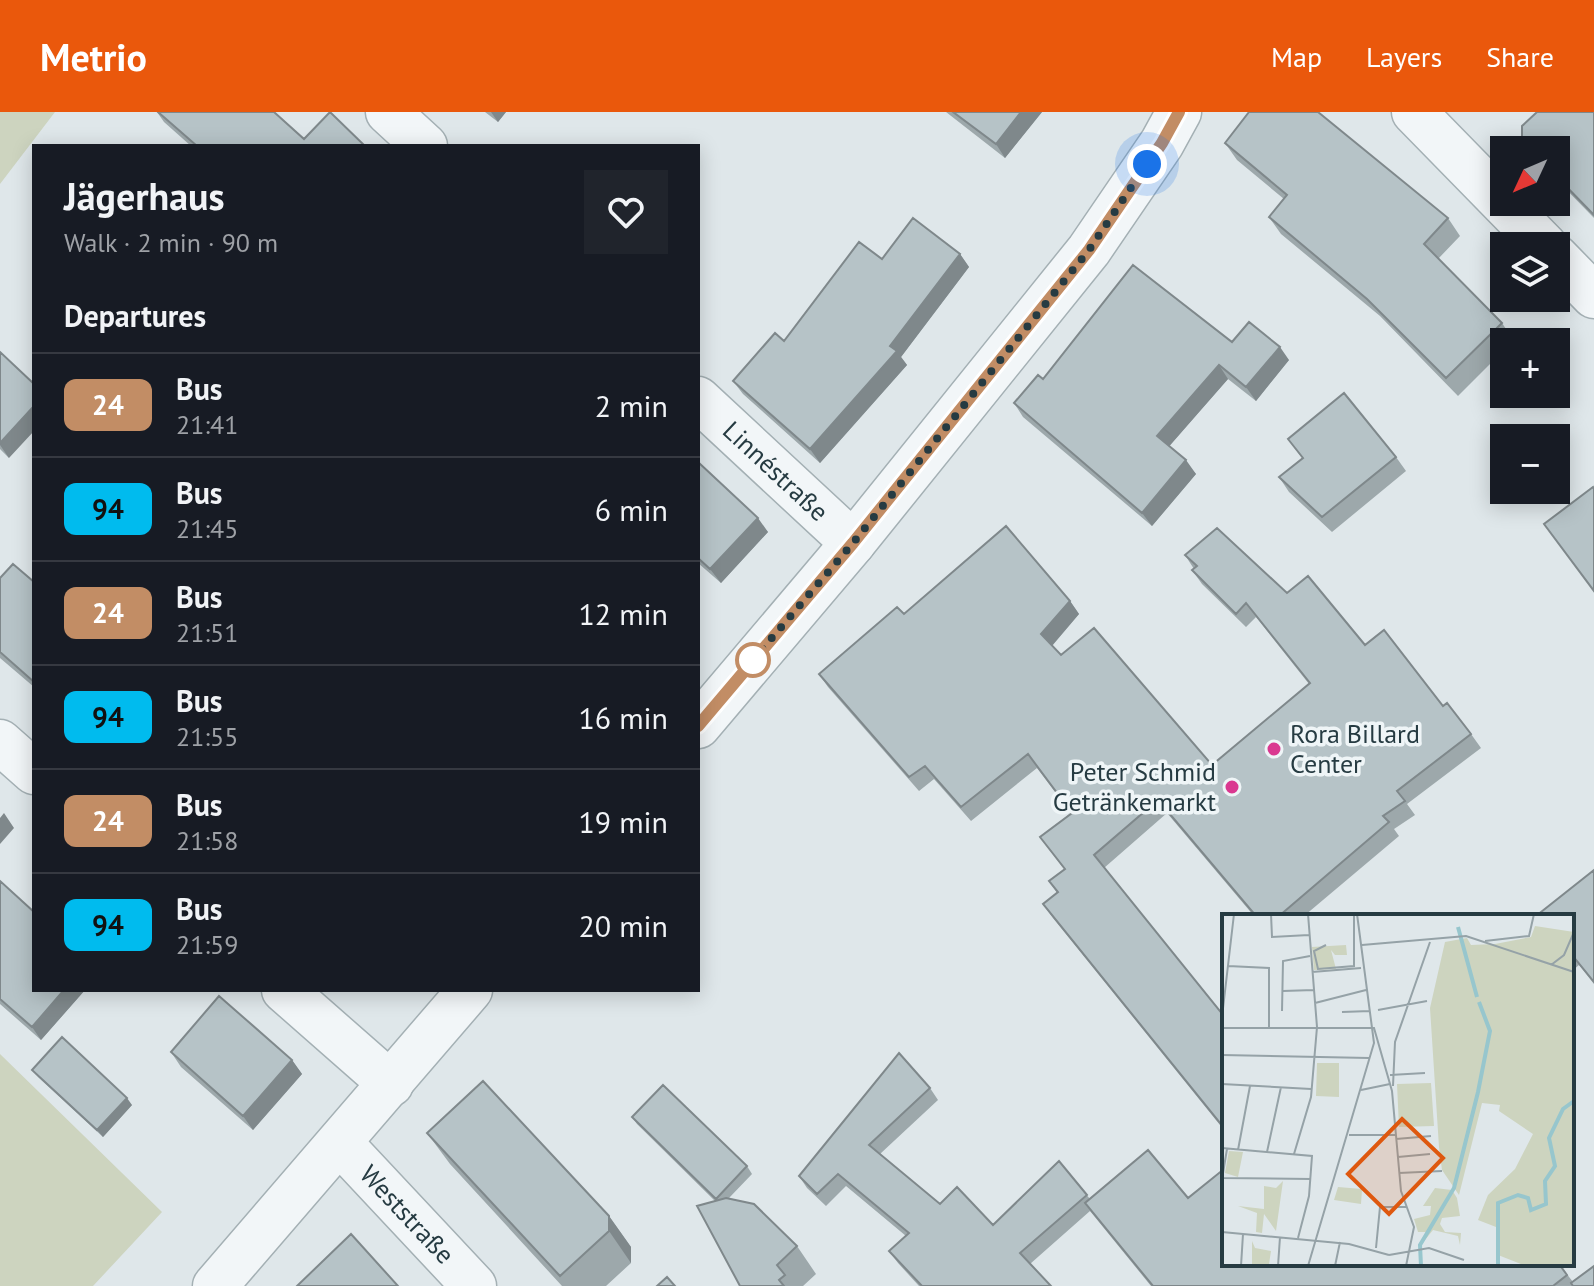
<!DOCTYPE html>
<meta charset="utf-8">
<style>
body{margin:0;font-family:"PT Sans",sans-serif;background:#20242c;color:#f1f3f6;height:100vh;display:flex;flex-direction:column;font-size:30px;white-space:nowrap}
*{box-sizing:border-box;margin:0}
p{font-size:26px;color:#9ea1a6}
.icon{flex:none;width:44px;height:44px;fill:none;stroke:currentColor;stroke-width:2;stroke-linecap:round;stroke-linejoin:round}
.map{position:relative;flex:1;overflow:hidden}
.sheet{position:absolute;left:32px;top:32px;width:668px;height:848px;display:flex;flex-direction:column;background:#171b24;border-radius:0px;box-shadow:0 4px 20px #0003}
.sheet>*{flex:none}
.badge{padding:0 16px;border-radius:12px;font-size:28px;line-height:52px}
.needle{width:52px;rotate:226deg}
.tools{position:absolute;left:1490px;top:24px;display:grid;gap:16px}
.tools a{display:grid;place-items:center;width:80px;height:80px;border-radius:0px;background:#171b24;box-shadow:0 4px 20px #0003;font-size:40px}
.you{position:absolute;width:40px;height:40px;margin:-20px;border:6px solid #fff;border-radius:50%;background:#1a73e8;box-shadow:0 0 0 12px #1a73e833}
.map>.badge{position:absolute;translate:-50% -50%;box-shadow:0 0 0 4px #fff}
h2{padding:0 32px;font-size:30px;line-height:72px}
.round{display:grid;place-items:center;flex:none;width:84px;height:84px;border-radius:0px;background:#20242c}
.overview{display:flex;align-items:center;justify-content:space-between;height:136px;padding:0 32px}
h1{font-size:38px;font-weight:800;line-height:60px}
ul{padding:0;list-style:none}
li{display:flex;align-items:center;gap:24px;height:104px;padding:0 32px;border-top:2px solid #363941}
li div{flex:1}
li b{display:block;font-size:30px}
li em{font-style:normal}
li .badge{min-width:88px;font-weight:700;text-align:center}
header{display:flex;align-items:center;gap:48px;box-sizing:border-box;height:112px;padding:0 40px;background:#ea580c;color:#fff}
header strong{font-size:38px}
nav{display:flex;gap:44px;margin-inline-start:auto;font-size:28px}
.map>svg:first-child{display:block}
.green{fill:#cdd4bf}
.lines{fill:none;stroke-linecap:round;stroke-linejoin:round}
.minor-casing{stroke:#a4b0b4;stroke-width:47}
.tertiary-casing{stroke:#a4b0b4;stroke-width:47}
.minor{stroke:#f2f6f8;stroke-width:44}
.tertiary{stroke:#f2f6f8;stroke-width:44}
.wall{fill:#9da8ab}
.shaded-wall{fill:#7f888b}
.building{fill:#b6c3c7;stroke:#7f888b;stroke-width:2}
.line-casing{stroke:#fff;stroke-width:18}
.line{stroke:#c28d65;stroke-width:12}
.walk{stroke:#263b42;stroke-width:8;stroke-dasharray:0 14.4}
.stop-dot{fill:#fff;stroke:#c28d65;stroke-width:4}
.poi-dot{fill:#da3890;stroke:#eff5f7;stroke-width:3}
.labels{text-anchor:middle;stroke-width:7;stroke-linejoin:round;paint-order:stroke}
.street-label{font-size:26px;fill:#263b42;stroke:#eff5f7}
.poi-label{font-size:26px;fill:#263b42;stroke:#eff5f7;text-anchor:start}
.inset-river{fill:none;stroke:#97c6cd;stroke-width:4}
.inset-road{fill:none;stroke:#95a2a7;stroke-width:2}
.view{fill:#de580f;fill-opacity:0.15;stroke:#de580f;stroke-width:4}
.inset-edge{fill:none;stroke:#263b42;stroke-width:4}
</style>
<header>
<strong>Metrio</strong>
<nav><a>Map</a><a>Layers</a><a>Share</a></nav>
</header>
<div class="map">
<svg width="1594" height="1174" viewBox="0 0 1594 1174">
<rect width="100%" height="100%" fill="#dfe7ea"/>
<path class="green" d="M0 0H55L0 72Z
M0 942 162 1100 93 1174H0Z"/>
<g class="lines">
<defs>
<g id="minor">
<path d="M388 0 425 34"/>
<path d="M1414 0 1545 134"/>
<path d="M1556 145 1594 184"/>
<path id="s1" d="M698 287 853 431"/>
<path d="M0 630 34 660"/>
<path d="M284 878 391 972"/>
<path id="s2" d="M340 1031 474 1174"/>
</g>
<path id="tertiary" d="M698 614 853 431 1089 138 1162 31 1179 0
M215 1174 470 878"/>
</defs>
<use href="#minor" class="minor-casing"/>
<use href="#tertiary" class="tertiary-casing"/>
<use href="#minor" class="minor"/>
<use href="#tertiary" class="tertiary"/>
</g>
<path class="wall" d="M157 0H274L304 27 365 34H191L164 10Z
M485 0H506L498 10Z
M946 0H1042L1005 46Z
M1594 0V106L1556 67V38H1529L1522 29Z
M1225 31 1448 106 1460 124 1438 147 1502 211 1514 229 1513 230H1504V238L1458 284 1380 204 1281 122 1269 105 1284 87 1237 48Z
M960 142 969 155 901 245 907 253 820 351 743 282 733 269 784 229 882 147Z
M1232 230 1289 248 1256 289 1228 267 1169 334 1196 362 1152 414 1023 305 1014 291 1043 267Z
M0 240 9 346 0 337Z
M1288 327 1396 345 1406 359 1332 420 1289 380 1279 365 1302 346Z
M698 350 768 420 721 471 698 451Z
M1185 443 1287 481 1365 533 1443 594 1471 622 1481 636 1407 692 1415 703 1394 717 1399 724 1304 804H1254L1167 701 1104 756 1224 904V1018L1053 806 1043 792 1057 781 1049 769 1064 757 1040 725 1071 701 1037 656 971 709 934 667 919 679 828 575 819 562 904 502 1070 489 1079 502 1052 534 1061 543 1212 653 1309 572 1256 505 1246 515 1202 472 1192 458 1194 457Z
M0 466 34 470V575L0 546Z
M1594 758V872L1579 853 1572 859V804Z
M0 769 34 878H85L41 928 0 892Z
M171 940 292 948 302 962 253 1018 181 955Z
M32 958 132 993 103 1025 38 965Z
M930 976 938 988 880 1042 940 1092 993 1113 1059 1049 1090 1087 1188 1086 1559 1152 1573 1170 1594 1174H1151L1090 1099 1030 1152 1051 1174H919L898 1151 889 1139 906 1124 846 1074 826 1094 807 1076 799 1064Z
M632 1005 747 1054 752 1062 729 1086 797 1134 816 1162 803 1174H740L715 1089 637 1012Z
M427 1021 609 1104 631 1135V1151L606 1174H562L450 1052Z"/>
<path class="shaded-wall" d="M491 0H506L498 10Z
M1021 0H1042L1005 46 996 32Z
M960 142 969 155 901 245 907 253 820 351 810 337Z
M1280 235 1289 248 1256 289 1246 275Z
M1219 253 1228 267 1166 338 1157 324Z
M34 294V319L9 346 0 333V331Z
M1186 348 1196 362 1152 414 1142 401Z
M758 406 768 420 721 471 710 457Z
M1070 489 1079 502 1050 536 1041 522Z
M4 701 14 716 0 732V706Z
M64 878H85L41 928 32 915Z
M292 948 302 962 253 1018 243 1004Z
M127 986 132 993 103 1025 97 1018Z
M609 1104 631 1135V1151L609 1119Z"/>
<path class="building" d="M158 0H274L304 27 330 0 365 34H197Z
M953 0H1021L996 32Z
M1249 0H1318L1448 106 1424 132 1502 211 1446 266 1367 187 1269 105 1287 83 1225 31Z
M1537 0H1594V103L1556 64V38H1531L1522 29V14Z
M913 106 960 142 890 234 897 239 810 337 733 269 775 221 784 229 859 130 882 147Z
M1133 153 1232 230 1249 210 1280 235 1246 275 1219 253 1157 324 1186 348 1142 401 1014 291 1038 263 1043 267Z
M0 240 34 272V294L0 331Z
M1344 281 1396 345 1322 405 1279 365 1303 346 1288 327Z
M698 350 758 406 710 457 698 446Z
M1593 375 1594 377V479L1544 412Z
M1006 414 1070 489 1041 522 1061 543 1094 516 1212 653 1310 571 1246 491 1236 502 1192 458 1197 454 1185 443 1217 416 1287 481 1308 464 1365 533 1384 518 1443 594 1447 591 1471 622 1397 679 1405 689 1383 704 1389 710 1279 804H1256L1158 688 1094 743 1224 904V1016L1043 792 1058 780 1049 769 1065 757 1040 725 1072 701 1028 642 961 695 925 654 909 665 819 562 897 495 904 502Z
M13 452 34 470V570L0 540V466Z
M1594 758V870L1572 843V804H1536Z
M0 769 34 800V878H64L32 915 0 887Z
M219 884 292 948 243 1004 171 940Z
M62 925 127 986 97 1018 32 958Z
M899 941 930 976 869 1033 940 1092 957 1075 993 1113 1059 1049 1087 1083 1020 1141 1051 1174H922L889 1139 909 1121 838 1062 817 1082 799 1064Z
M483 969 609 1104V1119L560 1164 427 1021Z
M663 973 747 1054 716 1087 632 1005Z
M1148 1038 1188 1086 1224 1057V1152H1559L1567 1163 1553 1174H1153L1085 1091Z
M726 1086 754 1092 797 1134 777 1153 785 1163 779 1168 784 1174H740L697 1094Z
M351 1122 398 1174H297Z
M1594 1154V1174H1573L1571 1171Z
M667 1165 675 1174H657Z"/>
<g class="lines">
<defs>
<path id="line" d="M698 614 853 431 1089 138 1162 31 1179 0"/>
</defs>
<use href="#line" class="line-casing"/>
<use href="#line" class="line"/>
<path class="walk" d="M753 548 853 431 1089 138 1147 52"/>
</g>
<circle class="stop-dot" cx="753" cy="548" r="16"/>
<g class="poi-dot">
<circle cx="1274" cy="637" r="8"/>
<circle cx="1232" cy="675" r="8"/>
</g>
<g class="labels">
<g class="street-label">
<text dy="9" stroke="none"><textPath href="#s1" startOffset="106">Linnéstraße</textPath></text>
<text dy="9" stroke="none"><textPath href="#s2" startOffset="98">Weststraße</textPath></text>
</g>
<g class="poi-label">
<text x="1290" y="631">Rora Billard<tspan x="1290" dy="30">Center</tspan></text>
<text x="1216" y="669" text-anchor="end">Peter Schmid<tspan x="1216" dy="30">Getränkemarkt</tspan></text>
</g>
</g>
<g transform="translate(1222 802)">
<rect width="352" height="352" fill="#dfe7ea"/>
<path d="M313 12 352 18V352H304L276 341 274 313 256 306 266 281 293 255 311 220 277 197 278 191 260 189 237 281 220 256 217 233 208 94 223 28 245 24 249 31 273 30 309 23ZM124 31 125 41H113L109 36 114 55 92 56 90 33ZM95 149H117V183L94 182ZM209 169 212 212 177 213 175 170ZM7 237 21 238 16 263 3 259ZM61 267 54 317 42 300 40 319 34 318 35 299 16 292 42 295V272L54 274ZM116 273 140 275 139 290 112 286ZM213 274 230 276 235 284 238 302 220 304 218 310 223 318 239 319 238 331 236 322 211 316 198 332 206 318H196L192 305 208 301 209 292H201ZM30 327 33 334 49 337 47 350 30 352Z" fill="#cdd4bf"/>
<path class="inset-river" d="M236 13 255 83M199 352 198 331 232 274 256 178 268 117 257 88M276 352V289L296 281 306 284 309 296 324 290 323 267 333 252 327 224 341 195 352 187"/>
<path class="inset-road" d="M49 0 50 23 87 21M263 27 307 22 312 0M104 31 92 37 96 55 132 52V0M140 31 244 22 352 58M329 51 342 41 352 18M6 52 47 54V114M90 58 139 54M61 77 92 76M93 89 144 76M156 96 205 87M60 97 61 47 88 42M120 98 148 97M0 103 12 0M0 114H152L170 177 179 277 192 313 184 352M0 141 147 144M168 161 203 159M0 170 89 175M171 172 173 128 208 28M139 176 168 170M127 221H174M174 225 209 222M0 234 90 242 87 282 76 324M16 236 28 172M45 238 59 173M72 240 89 183 95 113 86 0M176 243 208 240M177 259 220 257M0 264 89 265M0 265 5 235M0 318 127 330 167 341M154 334 158 293H184M167 341 207 334 242 346M19 352 21 320M56 352 58 323M86 352 152 129 135 0M113 352 118 328"/>
<path class="view" d="M180 205 221 244 167 300 126 260Z"/>
<rect width="352" height="352" class="inset-edge"/>
</g>
</svg>
<div class="tools">
<a><svg class="needle" viewBox="-14 -14 28 28"><path d="M0-13l5 13h-10z" fill="#e53935"/><path d="M0 13l5-13h-10z" fill="#9ea1a6"/></svg></a>
<a><svg class="icon" aria-label="layers" viewBox="0 0 24 24"><path d="M12 4l9 5-9 5-9-5zM3 14l9 5 9-5"/></svg></a>
<a>+</a>
<a>−</a>
</div>
<div class="you" style="left:1147px;top:52px"></div>
<section class="sheet">
<div class="overview"><div><h1>Jägerhaus</h1><p>Walk · 2 min · 90 m</p></div><a class="round"><svg class="icon" aria-label="heart" viewBox="0 0 24 24"><path d="M12 20l-8-8c-3-5 5-10 8-4 3-6 11-1 8 4z"/></svg></a></div>
<h2>Departures</h2>
<ul>
<li><span class="badge" style="background:#c28d65;color:#fff">24</span><div><b>Bus</b><p>21:41</p></div><em>2 min</em></li>
<li><span class="badge" style="background:#0be;color:#111">94</span><div><b>Bus</b><p>21:45</p></div><em>6 min</em></li>
<li><span class="badge" style="background:#c28d65;color:#fff">24</span><div><b>Bus</b><p>21:51</p></div><em>12 min</em></li>
<li><span class="badge" style="background:#0be;color:#111">94</span><div><b>Bus</b><p>21:55</p></div><em>16 min</em></li>
<li><span class="badge" style="background:#c28d65;color:#fff">24</span><div><b>Bus</b><p>21:58</p></div><em>19 min</em></li>
<li><span class="badge" style="background:#0be;color:#111">94</span><div><b>Bus</b><p>21:59</p></div><em>20 min</em></li>
</ul>
</section>
</div>
